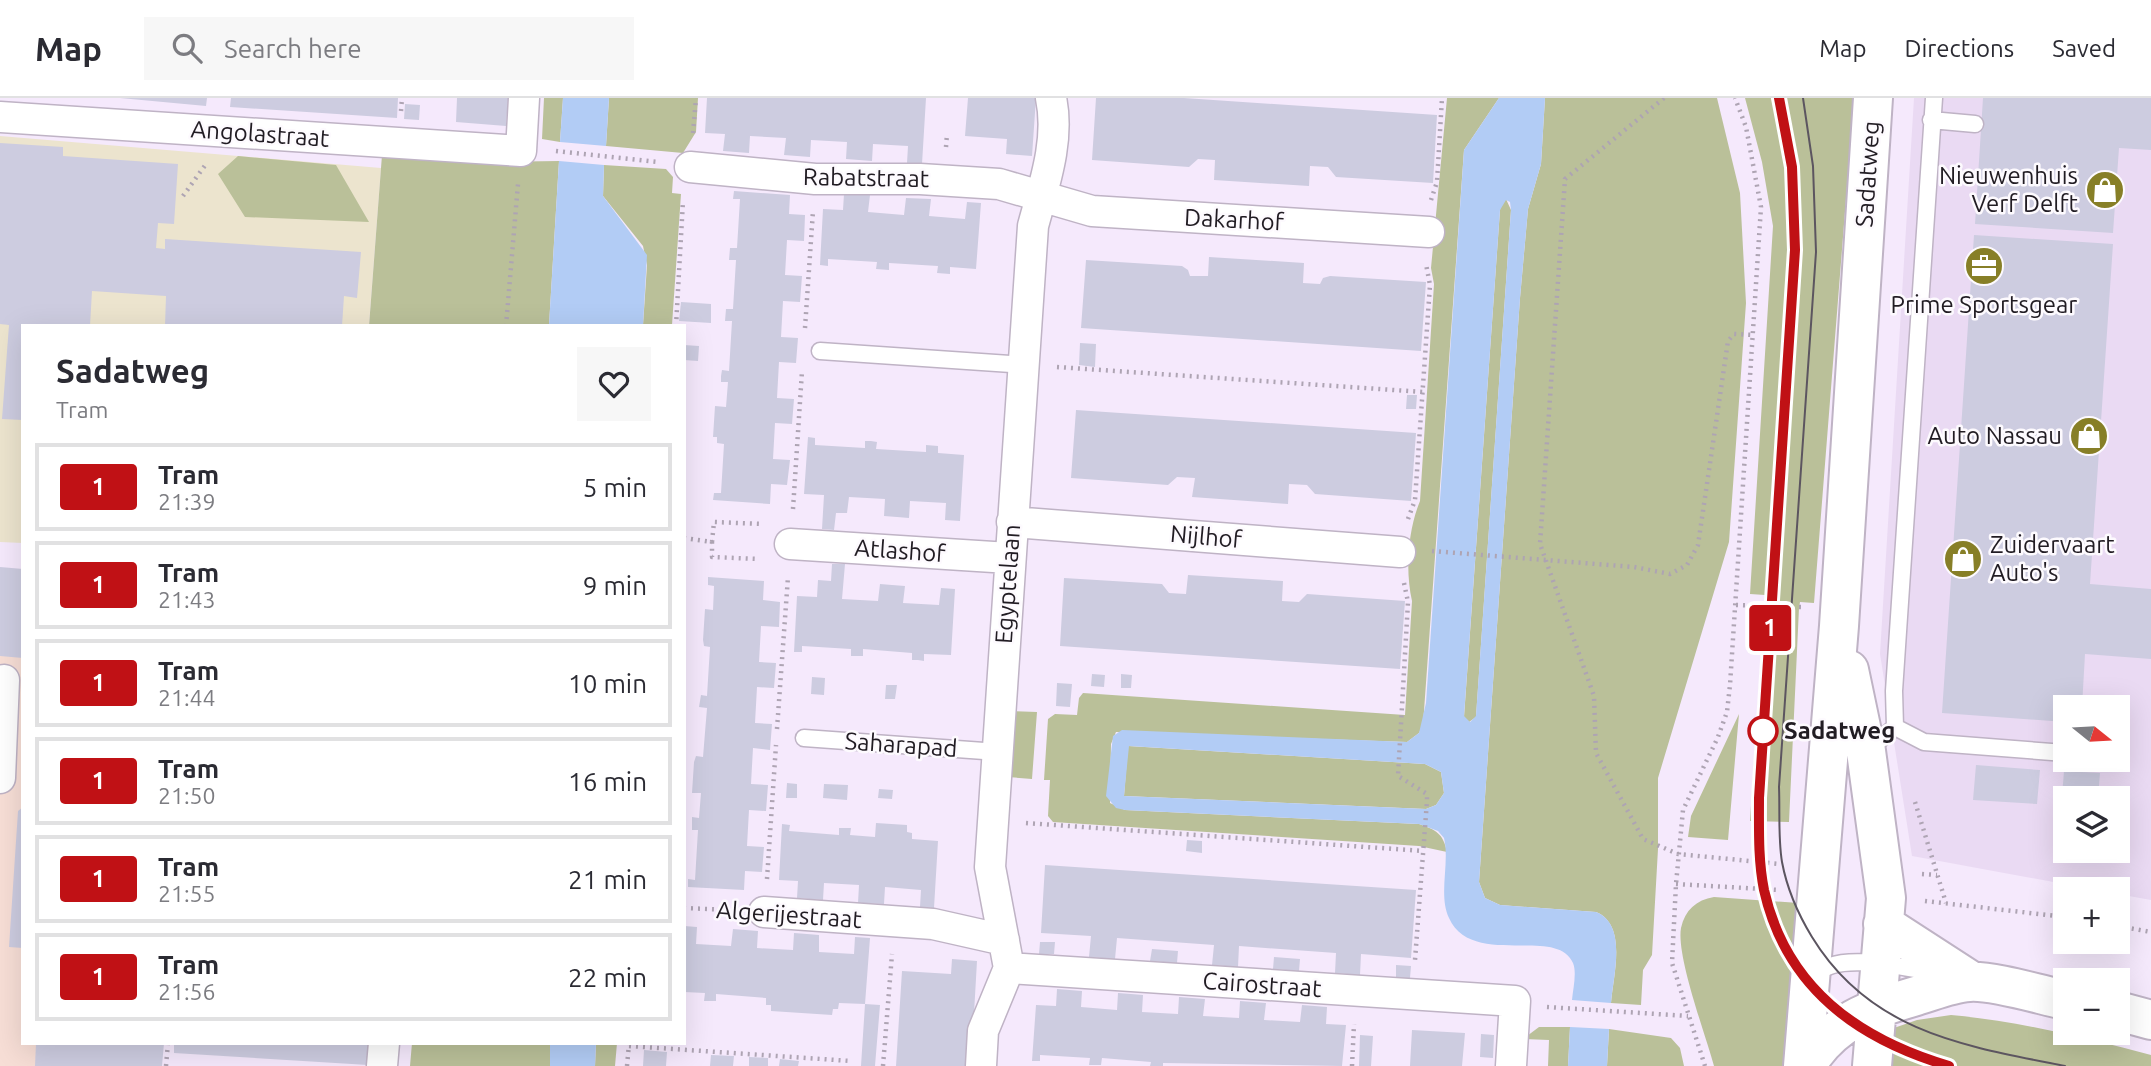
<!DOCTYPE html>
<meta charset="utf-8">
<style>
body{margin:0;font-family:Ubuntu,sans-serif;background:#f7f7f7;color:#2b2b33;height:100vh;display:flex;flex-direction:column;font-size:26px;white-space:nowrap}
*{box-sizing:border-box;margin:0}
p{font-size:23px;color:#7c7c81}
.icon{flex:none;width:38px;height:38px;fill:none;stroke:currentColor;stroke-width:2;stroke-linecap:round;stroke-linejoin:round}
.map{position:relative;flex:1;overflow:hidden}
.details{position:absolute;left:21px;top:226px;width:665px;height:721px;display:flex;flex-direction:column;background:#fff;border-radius:0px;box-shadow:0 7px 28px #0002}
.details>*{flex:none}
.badge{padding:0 14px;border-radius:5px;font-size:24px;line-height:46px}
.needle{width:46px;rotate:108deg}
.tools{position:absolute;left:2053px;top:597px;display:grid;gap:14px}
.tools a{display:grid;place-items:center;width:77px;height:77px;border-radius:0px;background:#fff;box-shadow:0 7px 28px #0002;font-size:35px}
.map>.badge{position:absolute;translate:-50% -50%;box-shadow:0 0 0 4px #fff}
.round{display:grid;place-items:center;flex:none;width:74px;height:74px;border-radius:0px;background:#f7f7f7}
.head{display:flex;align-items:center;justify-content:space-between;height:119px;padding:0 35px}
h1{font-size:33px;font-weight:700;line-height:52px}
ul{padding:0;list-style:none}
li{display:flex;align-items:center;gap:21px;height:88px;margin:0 14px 10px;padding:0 21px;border:4px solid #e1e1e2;border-radius:0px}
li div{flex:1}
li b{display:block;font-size:26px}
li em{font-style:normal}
li .badge{min-width:77px;font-weight:700;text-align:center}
header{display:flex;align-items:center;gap:42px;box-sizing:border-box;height:98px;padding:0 35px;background:#fff;border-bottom:2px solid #e1e1e2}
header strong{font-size:33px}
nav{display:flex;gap:38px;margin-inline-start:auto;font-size:24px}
.search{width:490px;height:63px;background:#f7f7f7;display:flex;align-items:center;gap:18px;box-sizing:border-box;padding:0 24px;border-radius:0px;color:#7c7c81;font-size:26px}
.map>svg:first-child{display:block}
.commercial{fill:#f7ded6}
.built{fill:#eadaf3;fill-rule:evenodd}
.education{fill:#ece4ce}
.green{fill:#bac099}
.water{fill:#b2ccf5;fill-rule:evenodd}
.building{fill:#cdcce0}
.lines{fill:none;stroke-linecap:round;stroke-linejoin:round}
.lane-casing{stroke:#bfb3c5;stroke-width:19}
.street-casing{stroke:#bfb3c5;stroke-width:33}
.secondary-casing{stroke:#bfb3c5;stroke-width:42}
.path{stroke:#aea4b3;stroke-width:4.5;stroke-dasharray:2 5;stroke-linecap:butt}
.lane{stroke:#fff;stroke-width:16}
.street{stroke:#fff;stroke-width:30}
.secondary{stroke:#fff;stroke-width:38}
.tram{stroke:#5c5560;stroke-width:2}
.line-casing{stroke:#fff;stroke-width:16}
.line{stroke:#c01115;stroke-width:10}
.stop-dot{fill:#fff;stroke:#c01115;stroke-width:3.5}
.labels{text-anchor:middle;stroke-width:5;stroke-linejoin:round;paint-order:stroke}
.street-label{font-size:24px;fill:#211c23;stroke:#fdfafe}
.poi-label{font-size:24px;fill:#211c23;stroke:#fdfafe;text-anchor:end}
.stop-label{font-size:24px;font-weight:bold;fill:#211c23;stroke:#fdfafe;text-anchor:start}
</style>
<header>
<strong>Map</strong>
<div class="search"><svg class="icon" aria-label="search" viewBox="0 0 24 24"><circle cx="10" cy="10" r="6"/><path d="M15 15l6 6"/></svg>Search here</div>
<nav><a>Map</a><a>Directions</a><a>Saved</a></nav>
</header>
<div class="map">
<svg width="2151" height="968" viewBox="0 0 2151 968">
<rect width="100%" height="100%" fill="#f5e9fc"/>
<path class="commercial" d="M0 508 23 510V945H102L101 968H0Z"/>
<path class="built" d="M1914 0H2151V802L2118 796V791H2091L1912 758 1880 556ZM2065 609H2118V662H2065ZM2065 700H2118V752H2065Z"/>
<path class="education" d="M0 38 381 70 369 227 23 228V445L0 444Z"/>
<path class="green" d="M544 0H563L560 44 542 41Z
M609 0H698L696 34 683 55 606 48Z
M1447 0H1499L1464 52 1423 627 1419 635 1407 644 1116 634 1111 646 1110 705 1125 712 1419 726C1436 732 1443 735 1447 754L1419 748 1053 724 1048 718 1050 682H1044L1048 621 1055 616 1077 617 1079 600 1083 595 1405 617 1412 503C1405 472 1408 432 1420 403L1434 186 1431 170Z
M1545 0H1717L1740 95 1746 205 1729 444 1658 680V751L1652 857 1643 872 1641 907 1611 905C1613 878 1628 827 1596 814L1500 807 1485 800 1479 784 1520 200 1528 111 1541 66Z
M1745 0H1854L1814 505 1800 504 1799 510 1789 724 1750 723 1765 497 1750 496 1773 128 1762 64Z
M382 57 488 64 559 63 549 227 369 228Z
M238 58 336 67 369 124 245 119 218 76Z
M604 67 666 71 673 79 672 95 681 96 672 227H643L647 167 643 148 603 98Z
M1506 101 1511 112 1476 619 1469 624 1464 619 1500 112 1501 106Z
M1012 613 1037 614 1032 681 1008 679Z
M1739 616 1728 742 1688 739 1691 718Z
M1128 648 1425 666 1441 674 1444 695 1436 707 1426 711 1124 698Z
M1714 799 1799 805 1791 968H1714C1706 938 1676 858 1681 830 1685 812 1696 802 1714 799Z
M1951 917C2018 923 2086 940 2151 957V968H1893L1881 960 1891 931 1917 922Z
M1539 929H1570L1568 968H1548L1549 942 1523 941Z
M1609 931 1671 940 1680 950 1684 968H1607Z
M412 945H550V968H410Z
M596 945H617L615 968H595Z"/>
<path class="water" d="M563 0H609L606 48 560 44Z
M1499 0H1545L1541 66 1528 111 1520 200 1479 784 1485 800 1500 807 1596 814C1628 827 1613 877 1611 905L1572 902C1573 891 1577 875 1573 865 1557 827 1472 871 1449 820 1438 797 1450 765 1444 740L1438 733 1419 726 1125 712 1116 710 1106 698 1113 638 1122 632 1407 644 1419 635 1426 605 1464 52ZM1506 102 1510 104 1511 112 1476 618 1470 624 1464 618 1500 112ZM1129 648 1425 666 1441 674 1444 695 1436 707 1426 711 1124 698Z
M559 63 604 67 603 98 647 157 643 227H549Z
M1570 929 1609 931 1607 968H1568Z
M550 945H596L595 968H550Z"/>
<path class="building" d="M120 0H207L206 8Z
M231 0H398L397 20 230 9Z
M457 0H508L506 28 456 24Z
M707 0H926L922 66 907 65 908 48 873 46 872 63 846 61 847 44 811 42 810 59 784 57 786 40 750 38 749 55 723 53 725 36 705 35Z
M968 0H1036L1032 58 1006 56 1007 41 965 38Z
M1096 0H1184L1437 17 1433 85 1336 79 1328 69 1310 68 1309 88 1214 82 1215 62 1198 61 1189 69 1092 62Z
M1983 0H2151V52L2119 50 2113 135 1975 126Z
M405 6 420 7 419 22 404 21Z
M0 45 63 49V58L178 66 174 126 158 125 156 150 165 151V141L361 154 357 200 344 198 342 228H165L166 198 92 193 90 228H23V322L2 321 9 227 0 226Z
M734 93 790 97 789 116 805 117 804 143 787 142 785 177 802 178 800 204 783 203 781 239 798 240 796 265 779 264 777 300 794 301 792 326 775 325 773 361 790 362 787 387 771 386 770 406 713 402 714 395H721L724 346 717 345V339H713L715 308 726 309 728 284H721V278L722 272 729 273 732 223H725L726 211H733L736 162H729L730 150H737L740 101H733Z
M844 96 870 97 868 114 904 117 906 100 931 101 929 118 965 121 967 104 981 105 976 171 950 169V176L937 175 938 168 889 165V172L876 171 877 164 828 161V168L820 167 823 111 843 112Z
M1974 137 2113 146 2090 486 2151 491V561L2085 556 2082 609H2065V624L1942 615Z
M1209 159 1304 165 1303 185 1320 186 1323 180 1330 178 1426 184 1421 253 1081 230 1086 162 1182 168 1188 172 1190 178H1208Z
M681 204 711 206V225L679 223Z
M1080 245 1096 246 1095 269 1079 267Z
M684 247 699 248 698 263 684 262Z
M1407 297H1417L1416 311H1406Z
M1076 312 1416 335 1411 403 1315 396 1307 387 1289 386 1288 406 1192 399 1195 380 1177 379 1168 387 1071 380Z
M808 339 815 340V347L865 350V343H871L877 344 876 351 926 354V347L938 348V355L964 357 960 423 945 422 946 405 910 403 909 420 897 419 884 418 885 401 849 399 847 415H836L834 432 822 431 824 397 804 396Z
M832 466H845L842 501 878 503 880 486 892 487 905 488 903 505 939 507 941 490 955 491 951 557 924 556V563L918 562H912V555L863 551V558H851V551L802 548V554H794L797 498 817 499 818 482 831 483Z
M0 469 23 471V560L0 558Z
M1188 477 1283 483 1282 503 1299 504 1307 496 1405 503 1400 571 1060 548 1064 480 1162 486 1169 495 1186 496Z
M708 479 764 483 763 502 780 504 779 529 761 528 759 564 776 565 775 578 774 590 757 589 755 625 772 626 770 652 753 650 751 686 768 687 766 713 749 712 747 748 764 749 762 774 745 773 744 792 688 789V781L695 782 698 732H692V719L699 720 701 695H692L694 664 696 658 703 659 707 610 699 609 701 597 707 598 710 549 704 548 703 542 705 511 713 512 714 488 708 487Z
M1092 576 1105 577 1104 589 1091 588Z
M1121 576 1132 577 1131 590H1121Z
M812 579 825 580 824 597 811 596Z
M1057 585 1072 586 1070 609 1056 608Z
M886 587H897L895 601H885Z
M1976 667 2040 672 2037 706 1973 702Z
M2064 673 2100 675 2098 700H2065V711H2061Z
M787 685 797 686V700H786Z
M824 686 848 687 847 702 823 700Z
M879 691 893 692 892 701 878 700Z
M23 709V850L9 849 18 713Z
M876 725 907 727V734L912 735V741L938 743 934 810 920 809 921 792 885 789 884 806 858 805 859 787 824 785 823 802 797 800 798 783 779 782 782 726 790 727 789 733 839 737V730H851L850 737 875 739Z
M1187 742 1202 743V755L1186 753Z
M1045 767 1416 792 1411 860 1361 856 1360 877 1335 875 1336 855 1239 848 1238 869 1212 867 1214 847 1117 840 1115 861 1089 859 1091 838 1041 835Z
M684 828 697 829 696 846 731 848 733 831 758 833 757 850 793 852 794 835 807 836 819 837V854L854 856 855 839 870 840 865 906 880 907 875 968H861L865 906 839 905 838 911H833L832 917 771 913V907H766V900L716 896V903H704L705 895 684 894Z
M1040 844H1055L1054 856H1039Z
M1152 851 1178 853 1177 865 1150 863Z
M1274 859 1300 861 1299 873 1273 871Z
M952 861 977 863 971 968H896L902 873 951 876Z
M1396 867 1411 868 1410 880H1396Z
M1057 891 1082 893 1081 909 1117 912 1118 895 1131 896 1143 897 1142 914 1178 916 1179 899 1205 901 1203 918 1239 920 1240 903 1266 905 1264 922 1300 924 1302 907 1327 909 1326 926 1346 927 1342 968 1163 965V968H1150L1151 964 1102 960 1101 967H1089L1090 960 1040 957V963H1032L1036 907 1056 908Z
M1412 932 1465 935 1462 968H1410Z
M1481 936 1494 937 1493 960 1480 959Z
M1360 937 1373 938 1371 968H1359Z
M36 945H164L162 968H35Z
M174 945H369L368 967 174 955Z
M644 952 667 954 666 968H643Z
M711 957 734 958 733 968H710Z
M749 959 768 960V968H749Z
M780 961 799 963 798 968H779Z"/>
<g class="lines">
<defs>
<path id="lane" d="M1931 22 1975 26
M820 253 1025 267
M1895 629 1924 644 2065 655
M804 640 998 654
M1868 652 1895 629 1894 593 1934 0
M1815 878C1835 851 1911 871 1941 876"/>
<path id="street" d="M0 19 521 53 524 0
M690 69 815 81H920L999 86 1092 113 1429 134
M1012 424 1400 454
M790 446 1009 460
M0 680 4 582
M764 814 933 826 1004 842
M1009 870 1515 903 1511 968
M382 968 384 945
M981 968 983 933 1009 870 990 769 1033 128C1044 87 1060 42 1051 0"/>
<path id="secondary" d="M1849 572 1866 653 1886 800 1872 968
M1883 826 1971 883
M2118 913 2151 922
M1803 968 1839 528 1873 0
M1806 968C1833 923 1869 912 1916 898 1933 893 1952 885 1969 884 1992 882 2041 897 2065 902"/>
</defs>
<use href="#lane" class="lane-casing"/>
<use href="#street" class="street-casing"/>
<use href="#secondary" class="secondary-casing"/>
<path class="path" d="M1664 0 1565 81 1540 446 1594 598 1596 655 1643 741 1678 756 1780 766
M401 13 402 0
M693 35 696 0
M946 49 947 36
M556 53 658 64
M183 98 206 66
M1431 102 1437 84 1442 0
M506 228 518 86
M676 228 683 103
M805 230 813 113
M1057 269 1423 294
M793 411 802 273
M1408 421 1415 402 1430 187 1426 166
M684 440 712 444V459L759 461
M712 444 714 424 763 426
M1432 453 1634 469 1670 476 1687 467 1698 447 1728 243 1734 236 1754 237
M1404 485 1408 504 1398 678 1427 696V703L1415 862
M1736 507 1801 509
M777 631 788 479
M1915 704 1946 805
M1026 725 1423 753
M1922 776 1937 777
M767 781 776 647
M1676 786 1780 792
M1925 803 2065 819
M684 810 732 812
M2118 828 2151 834
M1547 909 1688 918
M629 948 851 963
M166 968 168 945
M627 968 629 946
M883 968 892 856
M1352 968 1354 926
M1705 968 1672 865 1676 786 1683 712 1718 639 1727 614 1730 587 1761 109 1746 29 1735 0"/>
<use href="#lane" class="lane"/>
<use href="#street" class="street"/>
<use href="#secondary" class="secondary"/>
<path class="tram" d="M1779 0 1792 69 1795 152 1759 700C1757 846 1807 925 1949 968
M1803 0 1813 68 1816 154 1779 689C1780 714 1778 740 1782 764 1787 791 1798 816 1812 839 1870 934 1964 948 2065 968"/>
</g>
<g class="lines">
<defs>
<path id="line" d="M1779 0 1792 69 1795 152 1759 700C1759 731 1758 762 1764 792 1786 890 1858 941 1949 968"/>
</defs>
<use href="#line" class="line-casing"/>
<use href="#line" class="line"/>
</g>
<defs>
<symbol id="shop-disc" viewBox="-11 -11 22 22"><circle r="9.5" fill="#877f27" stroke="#fdfafe"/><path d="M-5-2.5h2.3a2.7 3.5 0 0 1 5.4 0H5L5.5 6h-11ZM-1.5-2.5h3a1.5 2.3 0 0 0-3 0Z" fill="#fff"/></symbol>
<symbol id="office-disc" viewBox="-11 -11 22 22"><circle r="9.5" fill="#877f27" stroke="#fdfafe"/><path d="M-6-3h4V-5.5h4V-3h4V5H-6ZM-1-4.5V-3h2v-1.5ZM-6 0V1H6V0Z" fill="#fff"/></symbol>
</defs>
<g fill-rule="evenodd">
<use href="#shop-disc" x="2083" y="70" width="44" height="44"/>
<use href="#office-disc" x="1962" y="146" width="44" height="44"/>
<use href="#shop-disc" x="2067" y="316" width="44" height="44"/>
<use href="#shop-disc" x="1941" y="439" width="44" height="44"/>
</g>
<circle class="stop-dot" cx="1763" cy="633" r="14"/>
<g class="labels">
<g class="street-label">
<text transform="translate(260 36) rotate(4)" y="8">Angolastraat</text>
<text transform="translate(1868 76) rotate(-86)" y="8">Sadatweg</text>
<text transform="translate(866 80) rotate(1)" y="8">Rabatstraat</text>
<text transform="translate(1234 122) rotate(3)" y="8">Dakarhof</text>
<text transform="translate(1206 439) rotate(5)" y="8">Nijlhof</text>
<text transform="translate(900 453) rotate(4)" y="8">Atlashof</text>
<text transform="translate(1008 486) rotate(-86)" y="8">Egyptelaan</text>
<text transform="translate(901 647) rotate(4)" y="8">Saharapad</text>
<text transform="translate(789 817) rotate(4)" y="8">Algerijestraat</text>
<text transform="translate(1262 887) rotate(4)" y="8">Cairostraat</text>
</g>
<g class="poi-label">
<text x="2078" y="86">Nieuwenhuis<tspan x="2078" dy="28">Verf Delft</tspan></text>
<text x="1984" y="215" text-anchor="middle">Prime Sportsgear</text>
<text x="2062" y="346">Auto Nassau</text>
<text x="1990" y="455" text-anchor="start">Zuidervaart<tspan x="1990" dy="28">Auto's</tspan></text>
</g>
<g class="stop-label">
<text x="1784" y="641">Sadatweg</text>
</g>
</g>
</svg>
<div class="tools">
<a><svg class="needle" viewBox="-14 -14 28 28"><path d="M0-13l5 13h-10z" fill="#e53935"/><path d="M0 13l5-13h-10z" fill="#7c7c81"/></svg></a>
<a><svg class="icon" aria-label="layers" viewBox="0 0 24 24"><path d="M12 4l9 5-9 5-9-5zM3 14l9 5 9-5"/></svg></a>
<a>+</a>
<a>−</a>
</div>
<b class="badge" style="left:1770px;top:530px;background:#c01115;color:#fff">1</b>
<section class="details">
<div class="head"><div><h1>Sadatweg</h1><p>Tram</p></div><a class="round"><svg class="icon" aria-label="heart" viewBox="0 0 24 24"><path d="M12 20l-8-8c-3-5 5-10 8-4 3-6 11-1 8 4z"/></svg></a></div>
<ul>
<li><span class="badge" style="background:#c01115;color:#fff">1</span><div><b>Tram</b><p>21:39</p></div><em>5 min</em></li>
<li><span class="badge" style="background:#c01115;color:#fff">1</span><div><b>Tram</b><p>21:43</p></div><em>9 min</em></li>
<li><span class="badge" style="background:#c01115;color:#fff">1</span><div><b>Tram</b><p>21:44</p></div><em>10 min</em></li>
<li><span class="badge" style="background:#c01115;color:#fff">1</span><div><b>Tram</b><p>21:50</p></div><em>16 min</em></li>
<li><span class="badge" style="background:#c01115;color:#fff">1</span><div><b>Tram</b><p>21:55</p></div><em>21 min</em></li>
<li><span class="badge" style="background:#c01115;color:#fff">1</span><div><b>Tram</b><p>21:56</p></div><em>22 min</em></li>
</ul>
</section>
</div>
